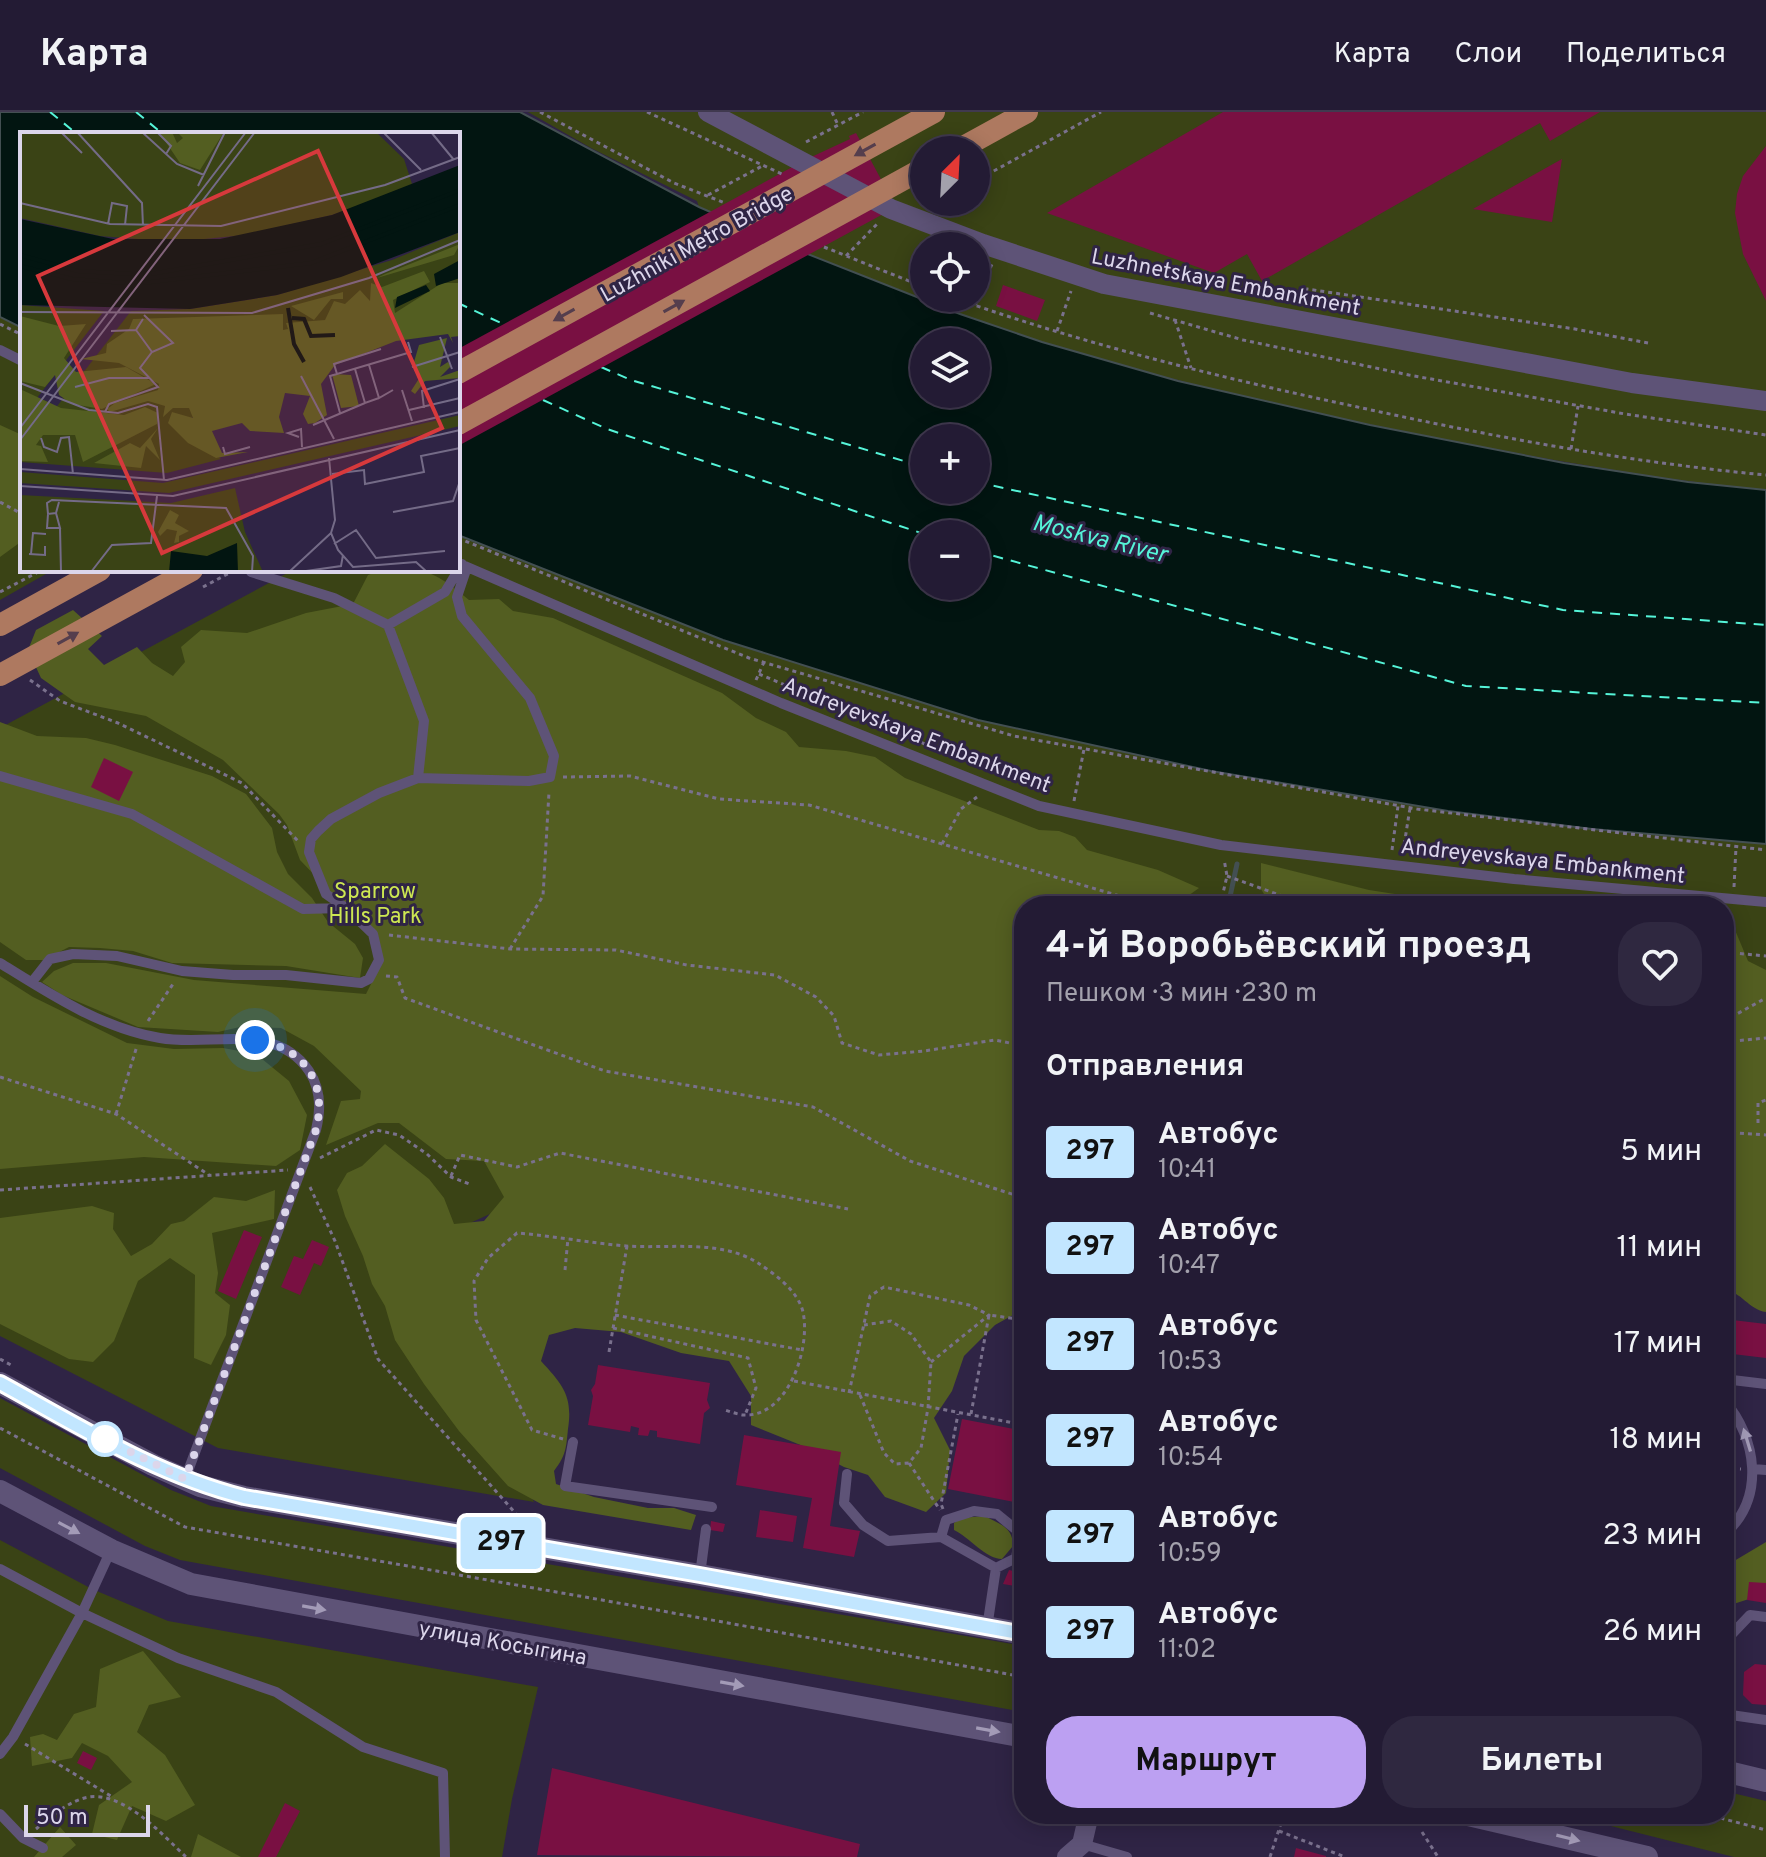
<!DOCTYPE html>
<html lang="ru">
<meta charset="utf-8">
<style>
body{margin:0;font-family:Overpass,sans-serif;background:#2f2840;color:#f1f3f6;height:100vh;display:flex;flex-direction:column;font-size:30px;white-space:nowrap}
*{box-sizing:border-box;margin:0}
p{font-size:26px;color:#a3a1ac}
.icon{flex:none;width:44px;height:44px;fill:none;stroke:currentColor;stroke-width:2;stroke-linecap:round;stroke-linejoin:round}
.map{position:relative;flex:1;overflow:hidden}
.drawer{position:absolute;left:1014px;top:784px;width:720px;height:928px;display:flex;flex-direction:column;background:#231b34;border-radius:32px;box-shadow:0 4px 20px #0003,0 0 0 2px #40394f}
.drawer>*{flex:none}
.badge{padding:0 16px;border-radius:6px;font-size:28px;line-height:52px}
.needle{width:52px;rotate:24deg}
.tools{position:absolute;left:910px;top:24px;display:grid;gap:16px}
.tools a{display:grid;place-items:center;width:80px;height:80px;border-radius:50%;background:#231b34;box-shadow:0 4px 20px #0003,0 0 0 2px #40394f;font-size:40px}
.scale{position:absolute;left:24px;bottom:20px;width:126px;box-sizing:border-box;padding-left:8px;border:4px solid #dcd6eb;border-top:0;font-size:22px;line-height:28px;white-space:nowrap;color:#dcd6eb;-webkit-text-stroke:6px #2f2445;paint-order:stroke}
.you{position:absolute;width:40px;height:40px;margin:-20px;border:6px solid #fff;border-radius:50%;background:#1a73e8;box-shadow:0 0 0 12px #1a73e833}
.map>.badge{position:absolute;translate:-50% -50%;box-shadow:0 0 0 4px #fff}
h2{padding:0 32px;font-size:30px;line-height:72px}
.round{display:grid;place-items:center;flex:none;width:84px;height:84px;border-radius:32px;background:#2f2840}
.summary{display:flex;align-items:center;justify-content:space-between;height:136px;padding:0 32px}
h1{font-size:38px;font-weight:700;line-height:60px}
.primary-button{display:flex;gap:16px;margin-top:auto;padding:16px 32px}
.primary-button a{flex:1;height:92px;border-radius:32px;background:#bca0f2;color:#111;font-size:32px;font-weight:700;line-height:92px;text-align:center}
.primary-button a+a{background:#2f2840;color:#f1f3f6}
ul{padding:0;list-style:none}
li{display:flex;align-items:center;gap:24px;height:96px;padding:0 32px}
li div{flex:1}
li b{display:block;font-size:30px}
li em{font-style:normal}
li .badge{min-width:88px;font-weight:700;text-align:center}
header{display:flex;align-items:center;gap:48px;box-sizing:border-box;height:112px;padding:0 40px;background:#231b34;border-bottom:2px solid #40394f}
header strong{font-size:38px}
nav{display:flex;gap:44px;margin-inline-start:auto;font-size:28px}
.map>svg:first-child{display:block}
.green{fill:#3a4315;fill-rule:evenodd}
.forest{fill:#535e21}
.water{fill:#021511;stroke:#434f52;stroke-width:2;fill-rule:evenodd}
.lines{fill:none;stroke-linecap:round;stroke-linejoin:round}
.stream{stroke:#434f52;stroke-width:5}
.ferry{stroke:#55f4d8;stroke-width:2;stroke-dasharray:10 8;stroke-linecap:butt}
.building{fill:#791042}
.path{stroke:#7a718d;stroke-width:3;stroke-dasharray:4 4;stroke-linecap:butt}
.service{stroke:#5e5377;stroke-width:10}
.minor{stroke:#5e5377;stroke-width:20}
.secondary{stroke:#5e5377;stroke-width:22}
.primary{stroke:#ae7960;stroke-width:22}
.oneway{fill:#553e4d}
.oneway2{fill:#a39bb7}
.line-casing{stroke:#fff;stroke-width:18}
.line{stroke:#c2e6ff;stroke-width:12}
.walk{stroke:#dcd6eb;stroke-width:8;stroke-dasharray:0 14.4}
.stop-dot{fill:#fff;stroke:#c2e6ff;stroke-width:4}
.labels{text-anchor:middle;stroke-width:6;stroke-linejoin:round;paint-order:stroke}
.street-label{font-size:22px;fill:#dcd6eb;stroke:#2f2445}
.park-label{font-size:22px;fill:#cde752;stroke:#2f2445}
.water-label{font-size:24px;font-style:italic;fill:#55f4d8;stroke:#2f2445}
.inset-river{fill:none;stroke:#021511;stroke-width:4}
.inset-road{fill:none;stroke:#746b87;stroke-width:2}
.view{fill:#d7393c;fill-opacity:0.15;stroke:#d7393c;stroke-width:4}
.inset-edge{fill:none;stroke:#dcd6eb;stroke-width:4}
</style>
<header>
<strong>Карта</strong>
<nav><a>Карта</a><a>Слои</a><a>Поделиться</a></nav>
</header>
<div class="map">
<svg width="1766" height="1745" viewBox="0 0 1766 1745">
<rect width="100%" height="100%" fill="#2f2445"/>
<path class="green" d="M528 0H1766V378C1655 367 1546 347 1437 326 1305 300 1172 270 1043 230 925 194 812 145 699 95L697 89 591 36ZM924 38H976V90H924ZM924 134H976V186H924Z
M0 205 22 216V458H53L0 488Z
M458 423 723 528 978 608 1211 659 1448 699 1592 717 1766 732V1183L1724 1169V794H1024L527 1085 444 1123 436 1192 534 1390 218 1336 0 1224V616L293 458H458Z
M0 1286 171 1378 211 1394 1024 1534V1600L180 1448 145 1434 0 1356Z
M0 1428 92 1477 168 1509 538 1575 512 1687 502 1745H0Z
M1724 1679 1766 1689V1745H1734L1563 1702H1724Z"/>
<path class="forest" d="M0 313 22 323V429L0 445Z
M381 458C430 458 431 457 469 488L499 487 513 499 553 506 722 581 756 606 786 620 799 635 846 639 875 645 905 666 1039 718 1059 719 1075 725 1087 738 1158 758 1199 776 1174 794H1024V1197L995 1213 964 1244 952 1279 934 1306 950 1338 946 1381 926 1400 885 1385 868 1363 844 1355 803 1334 751 1313V1284L729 1249 681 1241 621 1220 575 1216 549 1223 541 1249C563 1273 573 1284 568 1317 566 1337 566 1343 554 1359L556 1372 594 1385 648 1396H674L696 1403 691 1418 543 1393 508 1374 459 1319 424 1272 395 1228 385 1194 372 1172 363 1144 345 1104 337 1078 347 1061 362 1054 385 1032 429 1067 444 1086 454 1112 484 1109 504 1085 484 1049 446 1047 399 1011H378L326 1033 341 989 360 987 361 979 314 934 281 916 240 915 218 920 138 915 62 883 42 870 54 859 73 851H106L194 868 366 882 383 848 365 816 300 748 287 713 279 702 223 648 146 604 75 590 41 566 28 538 36 518 73 498 102 524 88 537 104 553 137 535 152 551 173 564 185 550 181 535 201 518 247 521 306 501 353 492 368 463Z
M0 610 37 624 86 626 115 633 212 664 246 682 272 716 277 740 288 762 312 786 328 810 355 832 363 846 360 866 286 854 172 851 133 839 100 836 69 835 44 848H26L0 830Z
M1261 751 1369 778 1408 784 1496 787 1537 794H1271L1261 777Z
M1735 818 1748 849 1766 858V1200C1749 1198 1741 1179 1724 1178V841Z
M0 864 33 885 127 931 174 937 223 936 256 942 289 969 307 1003 300 1038 276 1054 144 1045 0 1057Z
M275 1078 274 1107 212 1121 218 1161 215 1181 230 1193 226 1223 211 1253 194 1246 195 1163 170 1146 138 1169 114 1229 93 1250 69 1247 0 1212V1106L92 1094 114 1101 113 1117 131 1144 152 1132 171 1112 184 1109 214 1085 246 1089Z
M984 1404C1000 1412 1013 1415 1013 1434L1002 1447C986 1447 969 1425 954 1418V1411L961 1406Z
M1766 1430V1474L1749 1487 1724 1495V1455Z
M143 1539 181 1585 149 1593 137 1620 165 1643 195 1693 166 1709 132 1694 117 1728 92 1722 99 1693 132 1670 108 1644 82 1631 72 1646 32 1654 30 1625 43 1622 57 1628 74 1602 96 1595 100 1557Z
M60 1715 76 1733 62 1745H34Z
M198 1722 241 1745H191Z"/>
<path class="water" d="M0 0H520L699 95 800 139 960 202 1042 230 1178 269 1370 313 1564 351 1688 370 1766 378V732L1592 717 1448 699 1211 659 978 608 723 528 458 423V22H22V216L0 205ZM924 230H976V282H924ZM924 326H976V378H924ZM924 422H976V474H924Z"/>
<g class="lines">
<path class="stream" d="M1228 794 1237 752"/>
<path class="ferry" d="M50 0 77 22
M136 0 163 22
M458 191 503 212
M601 255 631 268 924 355
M543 288 607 317 924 422
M976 370 1563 498 1766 513
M976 439 1466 574 1766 591"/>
</g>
<path class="building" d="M1223 0H1600L1550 29 1540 11 1262 169 1247 142 1214 161 1047 101Z
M856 21 896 95 458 334V237L807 47 850 27 849 24Z
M1766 34V189L1743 142 1735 101 1737 82 1743 64Z
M1562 47 1552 110 1473 97Z
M1003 173 1045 188 1037 209 996 194Z
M104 646 133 660 119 689 91 675Z
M244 1118 262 1125 236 1187 218 1179Z
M312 1128 329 1135 321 1154 314 1151 300 1183 281 1175 294 1144 303 1147Z
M1724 1207 1766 1212V1246L1724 1241Z
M598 1253 710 1271 707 1288 710 1296 704 1301 700 1332 657 1325V1319L650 1318 648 1324 638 1323 639 1316 631 1314 630 1320 588 1313 593 1284 591 1278 595 1272Z
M962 1307 1024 1319V1392L948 1377Z
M744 1323 841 1340 830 1414 860 1419 854 1445 803 1436 812 1386 736 1373Z
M760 1398 797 1404 793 1430 756 1425Z
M711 1409 725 1412 723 1420 710 1418Z
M1009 1458 1023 1461 1021 1475 1003 1472Z
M1749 1470 1766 1471V1491L1747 1488Z
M1755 1552 1766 1553V1593L1752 1592 1743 1583 1744 1560Z
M83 1639 97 1646 91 1658 77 1651Z
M552 1656 860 1732 857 1745 537 1743Z
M285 1691 300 1699 276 1745H258Z
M1296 1736 1326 1744V1745H1294Z"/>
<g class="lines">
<path class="path" d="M540 0 674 71 725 91
M647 0 782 62
M832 0 838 13
M806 30 863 0
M976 58 981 66 1101 0
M708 83 764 53
M824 135 924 175
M846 144 879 110
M954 186C1084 232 1218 265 1353 294 1489 324 1627 350 1766 363
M1292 188 1307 177 1575 217 1648 231
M975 193 992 152
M1150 201 1243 228 1409 263 1625 302 1766 323
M1175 208 1191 256
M0 212 22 223
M1057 219 1071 179
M1571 337 1578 294
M0 390 22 402
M458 426 749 546 1014 624 1417 697 1766 738
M203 475 235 458
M0 480 42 458
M759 562 958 646
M30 568 60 589 118 611 242 671 298 729
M756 568 764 550
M563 665 630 664 719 687 809 693 1154 794
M1074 689 1084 637
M942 732 961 697 977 685
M1392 738 1398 694
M1403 740 1410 696
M1227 764 1310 794
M1734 775 1736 735
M1220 794 1227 764 1224 747
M389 823 510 837 616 838 687 853 775 863 816 885 834 904 842 931 879 943 924 939 995 928 1024 934
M510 837 543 784 549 680
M1724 840 1766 844
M386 864 397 865 405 886 605 959 813 995 910 1049 1024 1086
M148 909 173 872
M1724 909 1766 886
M1724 930 1766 926
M0 965 116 1002 209 1063
M116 1002 137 934
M1758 1011V991L1766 988
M1724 1020 1766 1023
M320 1046 376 1018 399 1023 427 1042 451 1065 472 1073
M451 1064 460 1043 517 1055 560 1041 848 1097
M310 1075 335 1129 378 1247 518 1404
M0 1078 288 1058
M565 1158 568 1126
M615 1203 802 1238
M613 1216 748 1246 756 1276 745 1303
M609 1240 627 1134
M0 1247 11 1253
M794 1269 1024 1313
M849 1281 870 1184 884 1175 969 1193 989 1203 931 1250
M860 1283 884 1341 895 1352 909 1351 921 1336 928 1296 931 1250 911 1222 891 1209 864 1213
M971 1302 989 1203 1024 1208
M0 1316 185 1415 602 1488 1024 1565
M563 1327 532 1318 476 1208 474 1169 488 1146 517 1121C554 1124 590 1131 626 1134 669 1137 720 1127 758 1151 775 1162 798 1179 803 1200 811 1236 788 1306 743 1303 737 1302 731 1300 725 1298
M909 1351 940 1398
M1724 1356 1741 1357
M943 1397 941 1392 958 1302
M25 1632 114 1686
M1396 1702 1447 1711
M1705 1702 1766 1718
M36 1717C50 1705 70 1688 89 1685 124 1680 162 1722 186 1745
M1279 1719 1345 1745
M1422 1720 1438 1745
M1270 1745 1284 1702"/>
<path class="service" d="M0 238 22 249
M458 451 781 591 1039 694 1221 733 1514 767 1766 790
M251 460 334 486 388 513 445 480 462 452
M388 513 424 609 418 666
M0 664 132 702 303 797 344 796
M0 851C50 882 101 916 160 926 211 935 275 909 309 959 321 977 321 998 316 1018L185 1367
M32 870 50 847 73 842 117 844 182 859 233 863H286L361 871 369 867 379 848 373 822 346 796 326 782 309 740 311 727 318 719 331 707 379 681 418 666 529 669 550 665 554 644 530 586 462 504 457 485 467 455
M1724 1267 1766 1272
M1724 1288C1757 1326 1766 1386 1724 1423
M573 1330 565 1374 712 1395
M1753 1357 1766 1358
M847 1362 844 1391 863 1413 888 1429 941 1425
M974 1399 997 1402 1020 1421 1016 1446 996 1456 941 1425 946 1408Z
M0 1457 82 1501 178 1546 276 1580 363 1635 443 1661 445 1745
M700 1463 706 1417
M987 1516 996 1456
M1724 1578 1731 1523 1750 1503 1766 1505
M1724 1602 1766 1608
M0 1642 13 1625 82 1501 111 1438
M0 1702 23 1726 43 1736
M1082 1732 1127 1745"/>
<path class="minor" d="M708 0 891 97 983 132 1104 172 1632 271 1766 289
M1067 1745 1082 1732 1089 1702"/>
<path class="secondary" d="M0 1271 153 1353 200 1374 244 1385 700 1463 1024 1522
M0 1379 111 1438 191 1472 1024 1625
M1724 1659 1766 1669
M1464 1702 1647 1745"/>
<path class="primary" d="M958 38 1027 0
M458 261 934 0
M458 312 924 56
M0 513 100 458
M0 563 192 458"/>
</g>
<defs><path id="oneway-solid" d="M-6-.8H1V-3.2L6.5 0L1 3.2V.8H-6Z" transform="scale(2)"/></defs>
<g class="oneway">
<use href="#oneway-solid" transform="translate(865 38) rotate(151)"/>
<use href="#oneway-solid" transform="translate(674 194) rotate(-29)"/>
<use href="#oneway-solid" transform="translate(564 203) rotate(151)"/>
<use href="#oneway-solid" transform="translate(68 526) rotate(-29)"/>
</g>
<g class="oneway2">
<use href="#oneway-solid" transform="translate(1747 1328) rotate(-107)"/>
<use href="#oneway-solid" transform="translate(69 1416) rotate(28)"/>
<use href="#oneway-solid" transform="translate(314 1496) rotate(10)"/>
<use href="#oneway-solid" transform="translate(732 1572) rotate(10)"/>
<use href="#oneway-solid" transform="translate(988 1618) rotate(10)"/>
<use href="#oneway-solid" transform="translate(1568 1726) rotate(14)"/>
</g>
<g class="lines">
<defs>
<path id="line" d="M0 1271C79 1314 156 1363 244 1385L700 1463 1024 1522"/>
</defs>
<use href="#line" class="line-casing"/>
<use href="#line" class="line"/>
<path class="walk" d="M105 1327 185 1367 316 1018C328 970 304 935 255 928"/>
</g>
<circle class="stop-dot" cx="105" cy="1327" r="16"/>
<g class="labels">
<g class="street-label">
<text transform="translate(696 131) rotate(-29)" y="8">Luzhniki Metro Bridge</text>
<text transform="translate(1226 169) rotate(11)" y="8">Luzhnetskaya Embankment</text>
<text transform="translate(917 622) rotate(21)" y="8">Andreyevskaya Embankment</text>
<text transform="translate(1543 748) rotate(6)" y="8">Andreyevskaya Embankment</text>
<text transform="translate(503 1530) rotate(10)" y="8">улица Косыгина</text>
</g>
<g class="park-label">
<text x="375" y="786">Sparrow<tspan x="375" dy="25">Hills Park</tspan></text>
</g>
<g class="water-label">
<text transform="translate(1100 426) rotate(14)" y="8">Moskva River</text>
</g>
</g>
<g transform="translate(20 20)">
<rect width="440" height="440" fill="#2f2445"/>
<path d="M0 0H356L384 27 393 55 312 83 224 103 155 110 80 104 0 86ZM440 100V194L425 202 377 207 178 279 168 291 172 302 201 327 147 341 0 330V322L111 179 170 177 257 163 372 128ZM0 173 84 179 0 288ZM440 283V294L149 361 0 351V340L143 351ZM215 356 225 400 243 440H0V363L151 371Z" fill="#3a4315"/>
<path d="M139 0H152L157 11 163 6 157 0H204L180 38 160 31ZM440 112 434 123 357 146 365 142ZM404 139 410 150 373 168 375 181 422 151H440V204L431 205 433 211 428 202 376 209 315 233 301 252 307 283 295 291 288 292 283 282 290 264 265 261 259 285 264 301 230 299 222 291 192 299 202 321 228 320 196 326 168 311 148 291 152 280 173 286 169 276H153L143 285 145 274 128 269 90 280 87 277 95 271 138 258 139 252 99 231 61 227 86 221 87 212 109 197 113 187 263 182V198L268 197 266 191 305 188 314 169 325 172 340 158 350 169 351 151 362 155ZM323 160V167H311L294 188 271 174ZM0 184 39 194 66 192 44 226 56 240 106 235 136 252 82 277 52 272 39 263 35 243 25 255 0 249ZM427 206 420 235 428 230 431 234 420 245 440 238V246L405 249 395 262 391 259 400 245 394 230 399 213ZM312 242 331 243 339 274 321 276ZM0 257 41 276 104 283 125 275 138 281 137 292 63 330 55 303H23L16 313 21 314 28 330 0 329ZM138 296 131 307 140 328 126 314 121 336 74 331 110 311 120 316ZM150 378 159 383 155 391 169 399 159 404V410L154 411 157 399 147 397 140 404 138 400Z" fill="#535e21"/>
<path d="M440 33V100L321 145 257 163 170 177 0 173V87L93 107H200L312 83ZM440 128V146L416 154 414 142ZM406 153 410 159 375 176 377 165ZM217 411 218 440H149L151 419 187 424Z" fill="#021511"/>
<path class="inset-river" d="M0 123 58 139 112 142M0 134 52 147 105 151M131 142 301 112 440 58M123 151 291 131 440 73M268 176 274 212 284 230M272 186 284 187 291 204 315 203"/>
<path class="inset-road" d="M41 0 62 21M57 0 122 71 123 94M122 0 157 32 184 43M137 0 151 14 146 22M363 0 401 38M411 0 434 28M178 54 205 0M0 71 90 92 201 94 365 53 440 25M88 92 92 71 107 74 105 93M0 180 232 181 349 146 440 108M116 198 132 220M91 199 116 198 123 187M420 205 432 237M361 217 314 232 317 242 391 220 388 210M349 233 359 266 373 258M392 235 440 220M335 237 345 271 359 266M317 242 310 244 320 281M281 244 314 307M0 251 69 278 98 281 128 272 137 275 144 348M55 255 89 246H129M382 258 392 289M404 276 402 259 440 247M389 278 440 266M85 280 89 272 138 255 120 236 132 220 153 211 124 183M293 293 345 271M0 296 226 0M279 305 268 301 281 297 282 315M21 306 24 315 37 320 41 306 49 305 53 342M0 308 235 0M203 315 205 322 230 315M309 326 315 388 311 401 318 418 333 435 396 430 407 440M0 337 147 348 440 280M312 342 344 338 345 352 404 340 401 324 440 316M0 354 153 364 440 298M39 370 36 381 28 382 27 371 32 368 206 376 233 424 232 440M373 380 433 369 440 349M28 382 27 396H40L36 381M40 396 41 440M314 412 336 398 356 426 425 419M9 422 25 423V414M11 422 13 401 26 402M71 440 92 413 131 411 137 364M269 440 311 401M279 440 321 434 323 423"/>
<path class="view" d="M298 19 422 296 142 421 18 144Z"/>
<rect width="440" height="440" class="inset-edge"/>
</g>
</svg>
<div class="tools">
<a><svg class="needle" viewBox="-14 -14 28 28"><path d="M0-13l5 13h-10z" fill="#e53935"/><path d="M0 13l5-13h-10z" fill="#a3a1ac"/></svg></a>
<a><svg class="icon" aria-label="locate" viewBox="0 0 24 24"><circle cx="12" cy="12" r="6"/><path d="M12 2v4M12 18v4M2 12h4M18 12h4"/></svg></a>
<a><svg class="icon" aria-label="layers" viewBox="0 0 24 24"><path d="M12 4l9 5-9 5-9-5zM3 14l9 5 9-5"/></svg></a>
<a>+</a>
<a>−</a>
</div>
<div class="scale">50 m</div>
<div class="you" style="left:255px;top:928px"></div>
<b class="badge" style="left:501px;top:1431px;background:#c2e6ff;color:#111">297</b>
<section class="drawer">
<div class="summary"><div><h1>4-й Воробьёвский проезд</h1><p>Пешком · 3 мин · 230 m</p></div><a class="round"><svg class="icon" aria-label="heart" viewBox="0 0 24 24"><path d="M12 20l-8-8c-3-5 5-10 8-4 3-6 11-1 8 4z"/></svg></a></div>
<h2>Отправления</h2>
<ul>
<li><span class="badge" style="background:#c2e6ff;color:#111">297</span><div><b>Автобус</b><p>10:41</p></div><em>5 мин</em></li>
<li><span class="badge" style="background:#c2e6ff;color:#111">297</span><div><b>Автобус</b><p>10:47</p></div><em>11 мин</em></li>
<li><span class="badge" style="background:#c2e6ff;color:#111">297</span><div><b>Автобус</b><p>10:53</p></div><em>17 мин</em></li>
<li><span class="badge" style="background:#c2e6ff;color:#111">297</span><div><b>Автобус</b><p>10:54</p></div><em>18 мин</em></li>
<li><span class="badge" style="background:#c2e6ff;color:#111">297</span><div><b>Автобус</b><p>10:59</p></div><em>23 мин</em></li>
<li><span class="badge" style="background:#c2e6ff;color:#111">297</span><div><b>Автобус</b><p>11:02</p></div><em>26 мин</em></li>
</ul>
<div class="primary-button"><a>Маршрут</a><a>Билеты</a></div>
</section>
</div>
